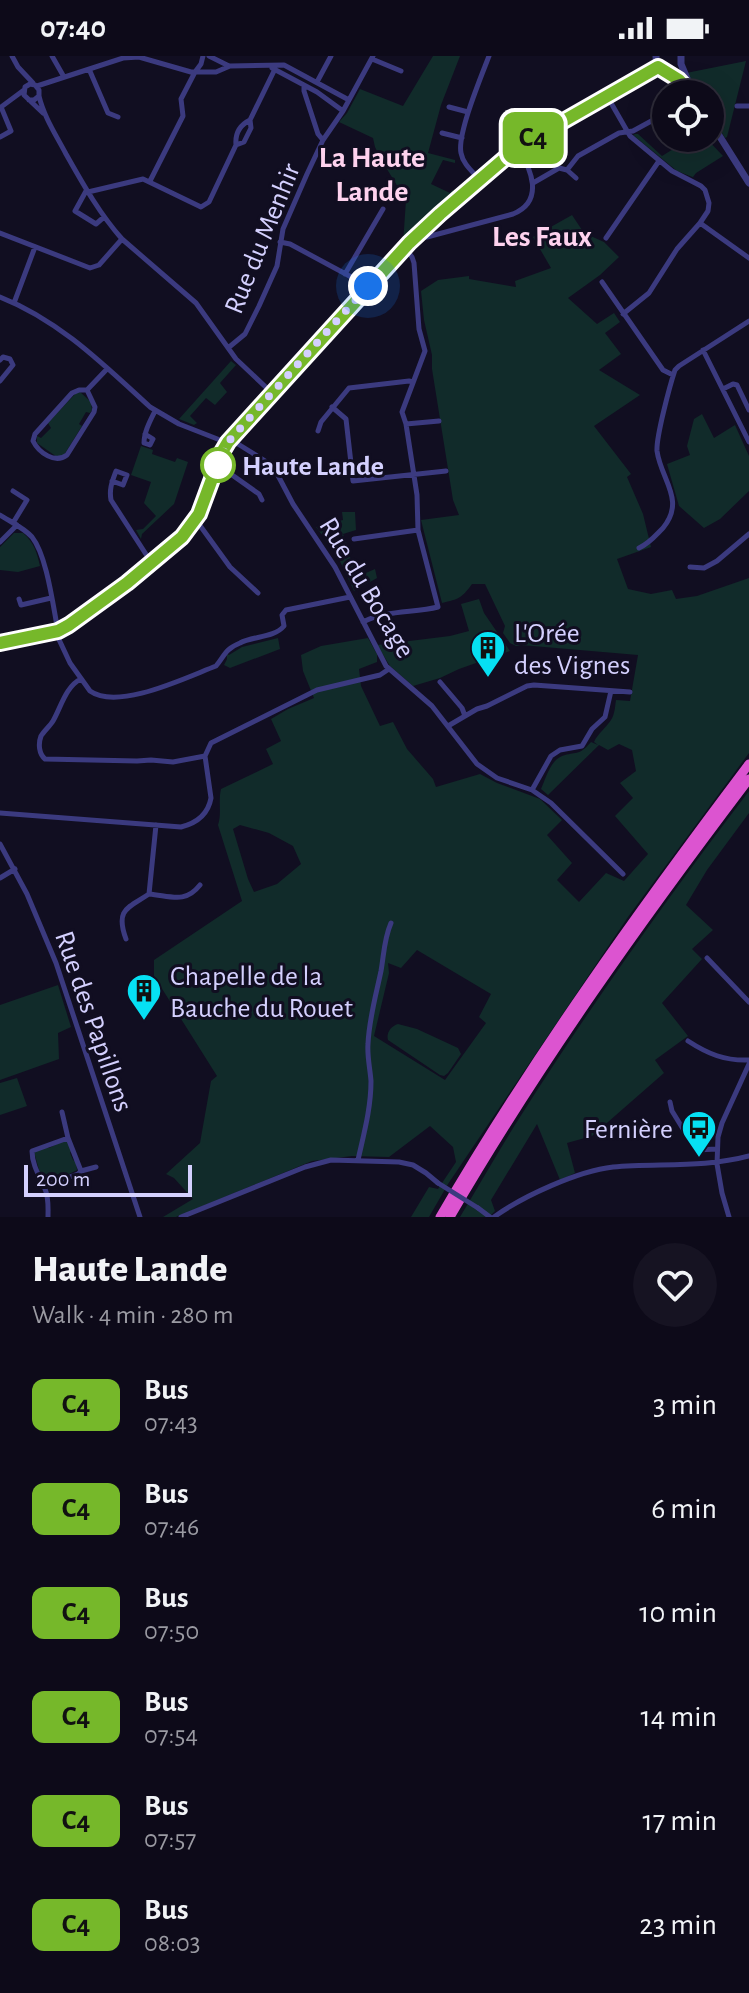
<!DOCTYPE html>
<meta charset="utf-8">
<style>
body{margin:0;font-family:"Alegreya Sans",sans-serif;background:#161322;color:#f1f3f6;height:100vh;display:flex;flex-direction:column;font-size:30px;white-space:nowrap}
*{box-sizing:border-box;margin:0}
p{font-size:26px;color:#9a9aa2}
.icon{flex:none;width:44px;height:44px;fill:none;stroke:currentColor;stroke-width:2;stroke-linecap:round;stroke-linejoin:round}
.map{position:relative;height:1161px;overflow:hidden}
.drawer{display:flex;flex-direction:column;background:#0d0a19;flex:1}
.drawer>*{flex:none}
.badge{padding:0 16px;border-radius:12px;font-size:28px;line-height:52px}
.controls{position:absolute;left:652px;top:24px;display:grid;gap:16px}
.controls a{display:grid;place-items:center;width:72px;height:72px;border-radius:50%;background:#0d0a19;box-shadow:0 8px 32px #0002,0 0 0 2px #2d2b38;font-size:40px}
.scale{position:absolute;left:24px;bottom:20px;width:168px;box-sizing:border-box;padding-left:8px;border:4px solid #d4d0fe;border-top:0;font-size:22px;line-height:28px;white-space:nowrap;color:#d4d0fe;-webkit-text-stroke:6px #110e21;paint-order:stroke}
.you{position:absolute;width:40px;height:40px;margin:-20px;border:6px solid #fff;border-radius:50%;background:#1a73e8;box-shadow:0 0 0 12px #1a73e833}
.map>.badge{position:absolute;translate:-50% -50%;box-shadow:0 0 0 4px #fff}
.round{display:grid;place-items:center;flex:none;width:84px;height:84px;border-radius:42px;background:#161322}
.head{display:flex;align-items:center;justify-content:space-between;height:136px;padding:0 32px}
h1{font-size:38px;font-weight:800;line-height:60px}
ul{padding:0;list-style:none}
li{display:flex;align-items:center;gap:24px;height:104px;padding:0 32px}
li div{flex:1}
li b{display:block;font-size:30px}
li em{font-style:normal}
li .badge{min-width:88px;font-weight:700;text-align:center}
.status{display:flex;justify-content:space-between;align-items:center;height:56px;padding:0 40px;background:#0d0a19;direction:ltr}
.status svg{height:22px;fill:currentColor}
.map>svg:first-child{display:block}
.green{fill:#112b2a;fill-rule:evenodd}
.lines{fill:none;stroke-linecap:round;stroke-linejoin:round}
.minor{stroke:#3b3a7f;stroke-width:5}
.tertiary{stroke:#3b3a7f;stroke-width:7}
.trunk{stroke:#dc54d0;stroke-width:9}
.minor-bridge{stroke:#3b3a7f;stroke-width:5}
.line-casing{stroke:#fff;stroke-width:18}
.line{stroke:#76b82a;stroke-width:12}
.walk{stroke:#d4d0fe;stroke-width:8;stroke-dasharray:0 14.4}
.stop-dot{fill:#fff;stroke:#76b82a;stroke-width:4}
.labels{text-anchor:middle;stroke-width:6;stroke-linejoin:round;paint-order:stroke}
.street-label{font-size:28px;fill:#d4d0fe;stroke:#110e21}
.stop-label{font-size:28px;font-weight:bold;fill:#d4d0fe;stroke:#110e21;text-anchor:start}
.poi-label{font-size:28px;fill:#d4d0fe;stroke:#110e21;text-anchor:start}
.neighbourhood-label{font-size:30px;font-weight:bold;fill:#fed2ee;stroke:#110e21}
</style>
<div class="status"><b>07:40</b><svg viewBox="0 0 49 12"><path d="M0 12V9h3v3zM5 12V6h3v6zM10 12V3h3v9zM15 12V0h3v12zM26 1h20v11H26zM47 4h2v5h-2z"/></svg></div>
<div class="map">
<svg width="749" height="1161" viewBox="0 0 749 1161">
<rect width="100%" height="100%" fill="#110e21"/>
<path class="green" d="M433 0H460L441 49 428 97 455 104V107L443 104 431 128 450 137 452 134 456 136 418 167 411 177 413 179 403 188 406 144 382 105 375 91 373 82 339 66 347 57 360 33 403 50Z
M746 5 727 81 725 82 710 57V38H699L686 17Z
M635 78H638L662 100 691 82H706L723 100 696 117 693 121 695 122 677 115 633 79Z
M572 159 584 177 604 186 619 201 600 219 568 242 597 268 614 257 620 266 605 277 621 298 599 314 640 339 594 370 631 418 627 421 643 458 651 491 617 503 628 533 651 538 672 534 676 543 697 540 749 522V697L628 861 448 1128 429 1161H411L429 1131 438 1133 456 1106 453 1091 430 1070 389 1101 352 1100 312 1105 176 1161H163L193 1143 174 1122 166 1118 200 1087 211 1025 217 1020 154 920V904L242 845 218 769C222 757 218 746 221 733L273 708 266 693 281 685 271 663 288 653 314 642 303 615 301 599 321 590 368 582 377 598V606L359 613 361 630 380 670 393 666 407 693 433 723 436 731 480 718 497 727 540 743 562 764 547 779 572 807 557 824 579 846 606 817 624 825 648 798 615 760 633 742 620 727 636 715 632 694 619 688 608 694 599 689 548 739 541 733C546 722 550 705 562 700 576 695 578 701 591 686L598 689 594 686C598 677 606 672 611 664 615 658 615 650 616 644L630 645 638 599 521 589 516 590 510 587 503 577 505 570 485 528H472C462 542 459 543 442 547L421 464 459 459 453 444 432 313V299L424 264 421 235 438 224 469 220V223L516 231 515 225 551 212 533 181ZM240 769 269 777 293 790 301 808 277 828 254 836 248 823 233 773ZM417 894 491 938 479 961 486 967 445 1024 374 980 389 917 388 907 401 912Z
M231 305 236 309 220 327 227 336 215 349 206 342 190 360 197 367 194 369 179 363Z
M80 336 91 346 92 354 90 357 86 356 79 368 82 370 64 399 57 401 37 387V380L41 382 51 372 48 367 76 337Z
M702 358 714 382 735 369 749 400V435L720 463 704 472 679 450 667 408 690 399 687 390 694 363Z
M141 390 153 394 152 398 175 406 177 402 188 406 174 448 142 478 141 483 136 474 143 473 156 460 144 447 151 426 131 419Z
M342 456H355L356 474 343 478 349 494 347 495 359 520 375 513 377 522 354 535 337 499 316 471 343 464Z
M14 477H23C34 486 37 497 40 510L18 516 0 514V491Z
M479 543 484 557 510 595 459 613 440 622 413 630 390 610 377 589 450 580 469 575 461 548Z
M278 582 280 593 230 612 224 609 227 603V598L229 599 242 591Z
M749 735V757L707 814 686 849 713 874 692 893 702 903 662 947 688 980 655 1004 664 1017 592 1080 567 1087 575 1117 560 1124 537 1068 491 1144 495 1155 489 1161H460C480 1128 499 1094 520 1061 591 949 668 841 749 735Z
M58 929 71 971 58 977 59 1003 0 1024V949Z
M398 968 417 973 458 992 461 998 448 1017 444 1020 440 1019 388 984C386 977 391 970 398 968Z
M17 1022 27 1050 0 1059V1027Z
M63 1085H67L72 1094 70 1097 73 1104 76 1106 77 1114 67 1119 64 1118 57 1120 55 1123 42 1124 34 1096 46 1091 49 1092Z"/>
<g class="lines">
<path class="minor" d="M12 0 18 11 33 27
M52 0 64 21
M209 0 229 10
M372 3 401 15
M272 12 317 36 343 55
M89 13 108 57 118 61
M317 26 331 0
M37 30 123 2 139 1 191 16H216L230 10 284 9 349 44
M304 30V35L318 78 323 84
M39 40C44 61 56 79 66 98 83 128 99 157 122 183L196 247 236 303 272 337
M607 40 630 80 672 115 701 130 705 134 709 147 708 155 700 167 677 193 649 237 623 258
M29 44H34L39 40V34L35 29 30 28 25 31 24 39 43 57
M737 50H749
M1 51 24 34
M449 51 468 56
M250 64C240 69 235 78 236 89L244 86 251 72 250 64 275 13
M442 77 462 82
M0 81 11 75 1 51
M567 114 576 122
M479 123C472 115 463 108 461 97 457 78 481 21 489 0
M150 125 183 60 181 43 195 16 201 8 203 0
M533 127 559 112 567 114 578 100 619 77 633 75 666 57
M86 135 75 155 96 168 104 161
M88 136 143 123 201 151 209 146 236 89
M700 167 749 202
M0 177 90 212 99 209 122 183
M417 180 420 182 427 181 513 158C545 145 531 113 518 91
M606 182 659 105
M280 186 290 188 368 230
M405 192 412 201 414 207 419 273 425 295 402 356 406 368 417 439 418 474
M345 218 383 153
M602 226 663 314 673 319
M0 241C59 264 104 309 150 351L179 368 220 384 238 388 273 410 293 448 335 511 386 610 432 650 477 708 497 722 532 734 551 747 623 818
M14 247 35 191
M228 292 245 278 259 250 277 210 283 173 307 118 323 84 343 55 373 0
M703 294 749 386
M0 304 3 301 10 303 13 309 0 325
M723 333 733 328 737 329 749 354
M87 334 95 351 94 356 67 399C55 408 39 397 33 385L35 378 72 337 79 334H87L107 313
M332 351 346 363 353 425 446 415
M406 368 439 365
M318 375 321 366 349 332 409 325 413 326
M145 378 153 383 150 389 144 387C144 376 150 365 155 355
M218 409 259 438 262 444
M112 425 123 429 127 419 116 415C112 426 109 433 111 444L151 506
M0 459C11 466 24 472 32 481 47 500 53 550 58 575
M196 464 230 511 258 537
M13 467 27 444 13 435
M354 483 418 474 438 551C414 557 385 554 363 566
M0 486 17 469
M639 492C650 487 655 480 663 472 686 444 661 424 657 395 656 381 670 329 675 314L679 310 749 265
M690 511 704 512 717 505 749 478
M19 543 21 549 51 542
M55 575 70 607 90 635C118 655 187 621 216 610 225 599 225 593 240 587 253 580 274 582 284 570L282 559 286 554 350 541
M81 623C66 630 61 651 53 665 50 670 44 675 41 680 38 688 39 698 45 703L137 705 151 704 173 706 205 700
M440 626 462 652 465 660
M448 670 477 653 487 650 527 630 534 629 630 636
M532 734 551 700 560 694 582 690 592 673 605 661 611 635
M0 757 181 771C197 767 208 759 211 742L205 700 211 687 317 634 380 619 389 613
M0 788 27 838 56 907 140 1161
M0 822 15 813
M149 838C171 840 185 848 200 829
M126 883C115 853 128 852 149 838L156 769
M707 902 749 946
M688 985C708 998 725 1005 749 1004
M670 1046 672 1055 696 1094 717 1093
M62 1056 68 1082
M358 1104C364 1077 371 1052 371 1025 370 1012 367 1000 368 988 369 963 376 939 381 915 384 898 384 883 391 867
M81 1115 96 1111
M44 1130 78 1118 81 1115 68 1082 32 1095C32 1109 40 1121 45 1133 49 1142 48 1152 48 1161
M478 1152 490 1161
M181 1161 305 1111 331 1104 399 1106 413 1109 426 1117 438 1127
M494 1161C523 1140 578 1115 613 1111 658 1107 705 1112 749 1100
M729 1161 722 1137 717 1108 718 1081 722 1067 749 1008"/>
<path class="tertiary" d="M656 0C656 18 667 14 678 23 683 27 687 33 692 38
M681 0V8L691 32
M710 65 749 127
M0 587 58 575 69 569 127 527 182 481 199 458 222 396 228 386 409 187 440 158 518 91 658 11"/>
<path class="trunk" d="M440 1161C532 1003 639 854 749 708
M450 1161C539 1008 642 864 749 723"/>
<path class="minor-bridge" d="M438 1127 478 1152"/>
</g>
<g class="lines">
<defs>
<path id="line" d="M0 587 58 575 69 569 127 527 182 481 199 458 222 396 228 386 409 187 440 158 518 91 658 11 679 24 692 38"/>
</defs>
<use href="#line" class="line-casing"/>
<use href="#line" class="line"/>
<path class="walk" d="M218 409 228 386 368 230"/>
</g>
<defs>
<symbol id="building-pin" viewBox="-11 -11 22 30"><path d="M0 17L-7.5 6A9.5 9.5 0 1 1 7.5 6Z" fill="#06e0f3" stroke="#110e21"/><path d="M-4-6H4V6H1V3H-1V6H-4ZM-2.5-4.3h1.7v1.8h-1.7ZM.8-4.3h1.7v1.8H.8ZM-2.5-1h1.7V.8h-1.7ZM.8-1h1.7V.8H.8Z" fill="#111"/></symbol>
<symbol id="bus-pin" viewBox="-11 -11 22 30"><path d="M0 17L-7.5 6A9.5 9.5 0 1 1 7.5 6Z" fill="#06e0f3" stroke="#110e21"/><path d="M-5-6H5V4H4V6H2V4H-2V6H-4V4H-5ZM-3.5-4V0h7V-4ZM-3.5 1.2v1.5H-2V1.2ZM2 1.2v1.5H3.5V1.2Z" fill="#111"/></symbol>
</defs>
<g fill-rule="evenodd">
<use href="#building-pin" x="468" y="572" width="40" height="54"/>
<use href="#building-pin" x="124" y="915" width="40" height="54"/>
<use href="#bus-pin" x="679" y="1052" width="40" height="54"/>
</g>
<circle class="stop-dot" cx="218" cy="409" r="16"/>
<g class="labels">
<g class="street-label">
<text transform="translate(261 182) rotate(-68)" y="10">Rue du Menhir</text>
<text transform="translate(368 531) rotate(59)" y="10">Rue du Bocage</text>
<text transform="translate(95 965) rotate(71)" y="10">Rue des Papillons</text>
</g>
<g class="stop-label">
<text x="242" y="419">Haute Lande</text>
</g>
<g class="poi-label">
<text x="514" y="586">L'Orée<tspan x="514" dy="32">des Vignes</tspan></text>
<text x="170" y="929">Chapelle de la<tspan x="170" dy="32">Bauche du Rouet</tspan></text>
<text x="673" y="1082" text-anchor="end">Fernière</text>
</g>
<g class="neighbourhood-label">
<text x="372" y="111">La Haute<tspan x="372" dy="34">Lande</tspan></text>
<text x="542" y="190">Les Faux</text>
</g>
</g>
</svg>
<div class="controls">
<a><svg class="icon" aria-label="locate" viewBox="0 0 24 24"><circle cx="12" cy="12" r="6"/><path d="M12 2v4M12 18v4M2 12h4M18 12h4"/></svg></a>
</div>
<div class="scale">200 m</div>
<div class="you" style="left:368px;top:230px"></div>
<b class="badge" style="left:533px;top:82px;background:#76b82a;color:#111">C4</b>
</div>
<section class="drawer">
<div class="head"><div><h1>Haute Lande</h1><p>Walk · 4 min · 280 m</p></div><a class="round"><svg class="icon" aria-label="heart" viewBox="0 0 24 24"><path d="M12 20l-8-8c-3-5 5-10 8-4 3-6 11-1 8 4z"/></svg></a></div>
<ul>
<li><span class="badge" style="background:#76b82a;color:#111">C4</span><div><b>Bus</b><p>07:43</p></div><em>3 min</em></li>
<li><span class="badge" style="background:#76b82a;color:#111">C4</span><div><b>Bus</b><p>07:46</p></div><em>6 min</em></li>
<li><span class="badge" style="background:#76b82a;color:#111">C4</span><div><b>Bus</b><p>07:50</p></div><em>10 min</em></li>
<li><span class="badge" style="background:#76b82a;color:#111">C4</span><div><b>Bus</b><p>07:54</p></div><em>14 min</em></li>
<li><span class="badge" style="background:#76b82a;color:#111">C4</span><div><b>Bus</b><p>07:57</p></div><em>17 min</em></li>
<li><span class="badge" style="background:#76b82a;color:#111">C4</span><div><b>Bus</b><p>08:03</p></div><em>23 min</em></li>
</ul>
</section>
